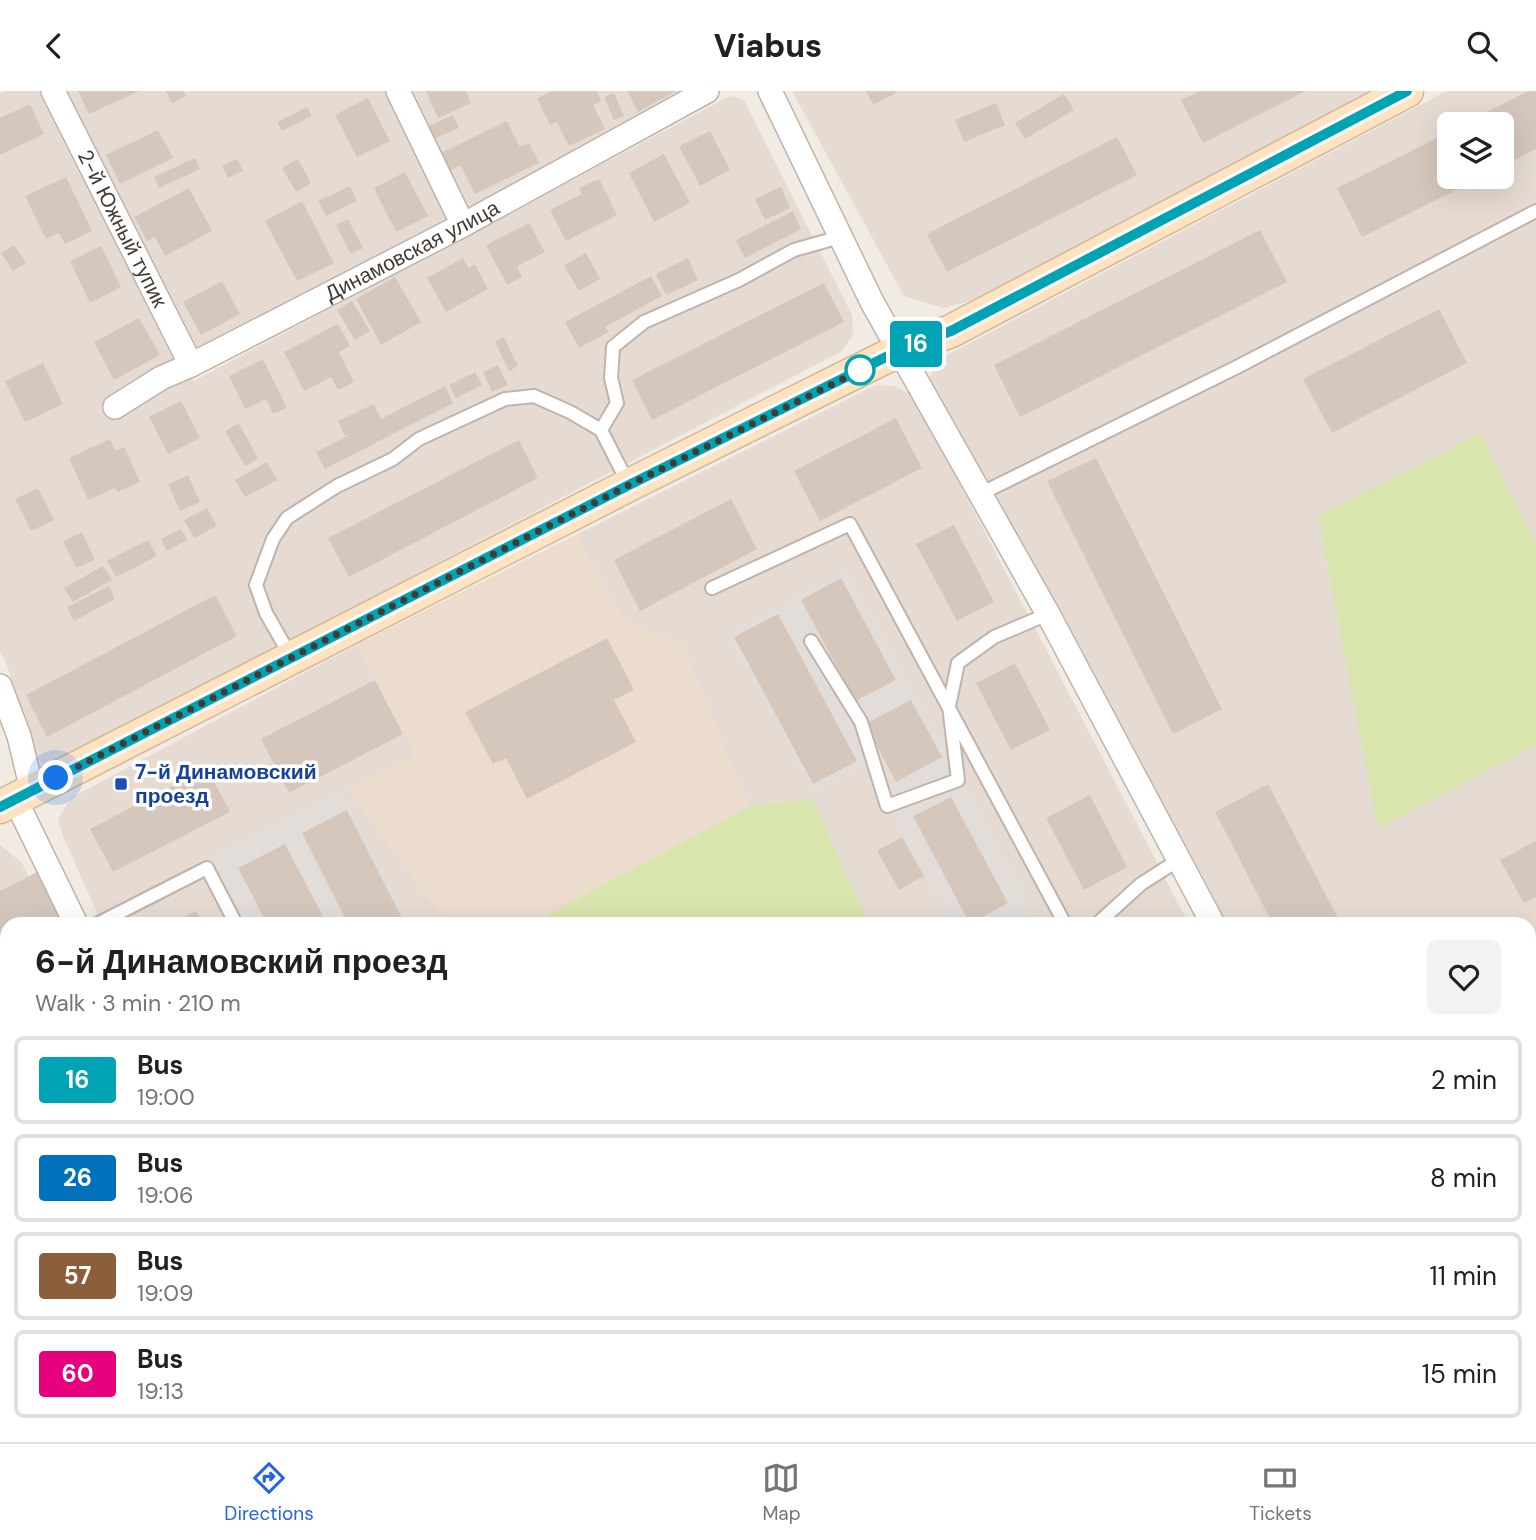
<!DOCTYPE html>
<meta charset="utf-8">
<style>
body{margin:0;font-family:"DM Sans",sans-serif;background:#f2f2f2;color:#202124;height:100vh;display:flex;flex-direction:column;font-size:26px;white-space:nowrap}
*{box-sizing:border-box;margin:0}
p{font-size:23px;color:#757577}
.icon{flex:none;width:38px;height:38px;fill:none;stroke:currentColor;stroke-width:2;stroke-linecap:round;stroke-linejoin:round}
.map{position:relative;flex:1;overflow:hidden}
.sheet{position:absolute;left:0px;top:826px;width:1536px;height:525px;display:flex;flex-direction:column;background:#fff;border-radius:21px 21px 0 0;box-shadow:0 7px 28px #0002}
.sheet>*{flex:none}
.badge{padding:0 14px;border-radius:5px;font-size:24px;line-height:46px}
.buttons{position:absolute;left:1437px;top:21px;display:grid;gap:14px}
.buttons a{display:grid;place-items:center;width:77px;height:77px;border-radius:10px;background:#fff;box-shadow:0 7px 28px #0002;font-size:35px}
.you{position:absolute;width:35px;height:35px;margin:-18px;border:5px solid #fff;border-radius:50%;background:#1a73e8;box-shadow:0 0 0 10px #1a73e833}
.map>.badge{position:absolute;translate:-50% -50%;box-shadow:0 0 0 4px #fff}
.round{display:grid;place-items:center;flex:none;width:74px;height:74px;border-radius:10px;background:#f2f2f2}
.summary{display:flex;align-items:center;justify-content:space-between;height:119px;padding:0 35px}
h1{font-size:33px;font-weight:800;line-height:52px}
ul{padding:0;list-style:none}
li{display:flex;align-items:center;gap:21px;height:88px;margin:0 14px 10px;padding:0 21px;border:4px solid #e0e0e0;border-radius:10px}
li div{flex:1}
li b{display:block;font-size:26px}
li em{font-style:normal}
li .badge{min-width:77px;font-weight:700;text-align:center}
header{display:flex;justify-content:space-between;align-items:center;height:91px;padding:0 35px;background:#fff;font-size:32px;font-weight:800}
.menu{display:flex;justify-content:space-around;align-items:center;height:98px;border-top:2px solid #e0e0e0;background:#fff;font-size:19px;color:#757577}
.menu a{display:grid;justify-items:center;gap:4px}
.menu .on{color:#2563eb}
.map>svg:first-child{display:block}
.residential{fill:#e5dbd2;fill-rule:evenodd}
.commercial{fill:#f4dccf}
.industrial{fill:#e3ddd9}
.education{fill:#ebdcce}
.green{fill:#d8e5ad}
.building{fill:#d6c7bd}
.lines{fill:none;stroke-linecap:round;stroke-linejoin:round}
.lane-casing{stroke:#c0b3aa;stroke-width:16}
.street-casing{stroke:#c0b3aa;stroke-width:26}
.secondary-casing{stroke:#d4b796;stroke-width:35}
.lane{stroke:#fff;stroke-width:12}
.street{stroke:#fff;stroke-width:23}
.secondary{stroke:#fde3c2;stroke-width:32}
.tram{stroke:#949494;stroke-width:2}
.line-casing{stroke:#fff;stroke-width:16}
.line{stroke:#00a3b4;stroke-width:10}
.walk{stroke:#433a34;stroke-width:7;stroke-dasharray:0 12.6}
.stop-dot{fill:#fff;stroke:#00a3b4;stroke-width:3.5}
.transit-dot{fill:#1a4fb4;stroke:#fff;stroke-width:2.5}
.labels{text-anchor:middle;stroke-width:7;stroke-linejoin:round;paint-order:stroke}
.street-label{font-size:21px;fill:#433a34;stroke:#fff}
.transit-label{font-size:21px;font-weight:bold;fill:#164399;stroke:#fff;text-anchor:start}
</style>
<header><svg class="icon" aria-label="back" viewBox="0 0 24 24"><path d="M15 5l-7 7 7 7"/></svg>Viabus<svg class="icon" aria-label="search" viewBox="0 0 24 24"><circle cx="10" cy="10" r="6"/><path d="M15 15l6 6"/></svg></header>
<div class="map">
<svg width="1536" height="1351" viewBox="0 0 1536 1351">
<rect width="100%" height="100%" fill="#f1ebe4"/>
<path class="residential" d="M4 0H40L175 263 194 290 730 5 744 9 852 224 853 244 842 260 59 670 45 674 36 667 5 568 0 561V2Z
M64 0H390L449 120 448 131 204 260 194 259Z
M408 0H698L471 119 465 113Z
M792 0H1370L973 209 944 217 904 205Z
M1447 0H1536V1063L1530 1067V833H1220L931 304 930 286 940 268ZM1449 33H1502V86H1449Z
M876 294 894 295 914 305 1189 833H869L812 709 749 716 682 554 623 529 576 444Z
M358 553 416 664 349 699 448 833H102L63 745 58 728 71 707Z
M0 754 22 772 53 833H7V1129L0 1133Z
M7 1153V1344H213L200 1351H0V1156Z
M255 1344H318L322 1351H242Z
M356 1344H1002L988 1351H360Z"/>
<path class="commercial" d="M1536 1171V1351H1494L1491 1344H1530V1174Z"/>
<path class="industrial" d="M846 479 1040 833H951L866 672 813 700 728 544Z
M342 700 409 833H247L212 764Z
M492 1344H669L672 1351H496Z
M1193 1344H1460L1463 1351H1179Z"/>
<path class="education" d="M576 444 623 529 682 554 749 716 529 833H448L348 698 416 664 358 553Z"/>
<path class="green" d="M1480 342 1536 453V654L1378 737 1318 425Z
M812 708 869 833H529L749 716Z"/>
<path class="building" d="M78 0H139L89 23Z
M166 0H183L186 5 172 12Z
M426 0H466L471 12 438 27Z
M552 0H597L601 10 593 14 605 38 569 55 557 31 550 34 537 7Z
M627 0H676L638 21Z
M866 0H895L896 2 873 14Z
M1200 0H1306L1203 52 1181 9Z
M1529 0H1536V58L1502 76V33H1463Z
M614 2 624 25 614 29 604 6Z
M1064 3 1074 19 1025 48 1015 32Z
M368 7 390 50 357 66 335 24Z
M996 12 1005 34 964 51 955 29Z
M30 13 44 43 0 64V27Z
M307 16 312 25 282 40 277 31Z
M453 24 459 37 433 48 428 35Z
M507 30 520 56 529 52 539 72 475 103 460 74 449 80 441 62Z
M158 39 173 67 120 93 106 64Z
M710 40 730 79 700 95 679 55Z
M1449 41V86H1482L1362 146 1337 97Z
M1117 46 1137 84 947 181 927 143Z
M664 63 690 112 654 131 629 82Z
M195 67 200 78 159 97 154 86Z
M237 68 243 80 228 87 222 74Z
M298 68 311 92 296 101 282 77Z
M405 81 428 125 396 141 374 97Z
M66 86 92 140 65 153 59 142 46 148 25 105Z
M599 88 617 124 566 150 550 119 582 103 579 97Z
M350 95 357 110 326 125 318 110Z
M781 96 790 117 765 129 755 108Z
M189 97 212 140 165 165 155 146 147 150 134 126Z
M302 110 334 172 297 190 265 130Z
M793 120 801 138 745 167 736 149Z
M348 128 363 157 351 163 336 134Z
M529 132 545 161 517 175 522 186 507 194 486 154Z
M1260 139 1287 191 1020 326 994 274Z
M14 154 26 172 13 180 1 162Z
M101 155 121 196 90 212 70 170Z
M586 162 600 188 579 200 564 174Z
M463 167 469 177 475 173 488 198 446 221 427 187Z
M688 167 698 189 666 204 656 183Z
M651 185 662 205 605 236 609 241 579 257 565 231Z
M395 186 421 231 381 254 356 208Z
M222 190 240 223 201 244 183 211Z
M824 192 844 231 652 329 632 289Z
M352 210 370 240 355 249 337 219Z
M1439 218 1467 272 1332 342 1303 288Z
M139 227 160 264 114 289 94 251Z
M338 233 350 255 339 261 354 291 338 299 331 286 304 300 284 261Z
M504 246 518 275 509 280 495 251Z
M263 268 287 317 273 323 266 308 245 318 229 285Z
M43 272 63 313 25 331 5 290Z
M498 274 508 294 492 301 483 281Z
M475 281 482 294 456 307 449 294Z
M445 295 453 312 325 378 316 361 361 338 345 345 338 330 374 313 381 328Z
M181 310 200 347 168 363 149 326Z
M896 327 922 377 820 430 794 380Z
M239 332 258 368 245 375 225 340Z
M110 348 115 360 124 356 140 391 118 401 115 397 88 409 69 367Z
M519 349 538 387 349 486 328 447Z
M1096 367 1222 618 1173 643 1047 390Z
M267 371 277 389 245 406 235 389Z
M188 384 200 411 180 420 168 393Z
M38 397 54 429 31 440 15 408Z
M731 408 757 458 640 520 614 469Z
M207 417 217 435 194 447 184 429Z
M954 434 994 511 957 530 916 453Z
M181 438 187 449 167 460 161 448Z
M82 441 95 469 76 477 63 450Z
M148 449 157 465 116 486 107 470Z
M103 475 112 489 73 511 64 497Z
M841 487 896 589 855 610 801 509Z
M109 495 115 508 74 530 67 516Z
M215 504 237 545 47 646 26 604Z
M778 523 857 670 813 693 734 546Z
M607 547 634 599 614 609 636 651 527 708 506 667 493 673 465 621Z
M1015 572 1050 639 1011 659 976 592Z
M375 589 403 643 289 702 261 648Z
M911 609 942 666 896 691 865 633Z
M207 677 230 721 113 781 90 738Z
M1268 693 1341 833H1273L1215 721Z
M1090 704 1127 776 1084 799 1046 727Z
M951 706 1008 812 970 833 913 725Z
M347 719 405 833H348L302 742Z
M902 746 924 785 899 799 877 760Z
M1536 750V806L1524 812 1500 769Z
M285 753 327 833H267L238 777Z
M43 778 66 833H7V863L0 867V800Z
M196 820 203 833H171Z
M1536 979V1044L1530 1047V983Z
M7 1053V1110L0 1113V1057Z
M7 1198V1238L0 1242V1201Z
M1536 1302V1334L1530 1321V1306Z
M7 1308V1326L2 1329 0 1311Z
M52 1344 55 1350 67 1344H89L93 1351H37Z
M120 1344H153L138 1351H123Z
M508 1344H569L573 1351H512Z
M607 1344H658L662 1351H610Z
M1293 1344H1408L1412 1351H1360L1356 1344 1343 1351H1297Z"/>
<g class="lines">
<defs>
<path id="lane" d="M601 339 629 394
M980 403 1237 276 1536 120
M712 497 850 433 1065 833
M811 550 861 631 887 715 958 689 949 615 958 572 994 546 1048 523
M291 566 266 522 256 494 273 448 287 427 337 395 393 368 419 348 505 308 534 305 570 321 601 339 617 312 611 287 613 256 644 231 739 189 794 159 840 146
M97 833 207 777 236 833
M1097 833 1141 793 1180 768"/>
<g id="street">
<path id="s1" d="M53 0 191 274"/>
<path d="M398 0 463 134"/>
<path d="M770 0 872 211 1048 523 1213 833"/>
<path id="s2" d="M115 316 161 287 191 274 463 134 707 0"/>
<path d="M0 595 19 645 32 699"/>
<path d="M15 708 76 833"/>
<path d="M0 1145 7 1141"/>
<path d="M337 1344 340 1351"/>
<path d="M860 1344 871 1351"/>
<path d="M1473 1344 1476 1351"/>
<path d="M221 1351 235 1344"/>
</g>
<path id="secondary" d="M0 716 629 394 900 259 951 240 1407 0
M1530 1086 1536 1083
M1530 1155 1536 1152
M1012 1351 1025 1344
M1147 1351 1161 1344"/>
</defs>
<use href="#lane" class="lane-casing"/>
<use href="#street" class="street-casing"/>
<use href="#secondary" class="secondary-casing"/>
<use href="#lane" class="lane"/>
<use href="#street" class="street"/>
<use href="#secondary" class="secondary"/>
<path class="tram" d="M1530 1113 1536 1110
M1530 1130 1536 1127
M1059 1351 1073 1344
M1096 1351 1109 1344"/>
</g>
<g class="lines">
<defs>
<path id="line" d="M0 716 629 394 900 259 951 240 1407 0"/>
</defs>
<use href="#line" class="line-casing"/>
<use href="#line" class="line"/>
<path class="walk" d="M56 687 629 394 863 278 860 279"/>
</g>
<circle class="stop-dot" cx="860" cy="279" r="14"/>
<rect class="transit-dot" x="114" y="686" width="14" height="14" rx="3.5"/>
<g class="labels">
<g class="street-label">
<text dy="7" stroke="none"><textPath href="#s1" startOffset="154">2-й Южный тупик</textPath></text>
<text dy="7" stroke="none"><textPath href="#s2" startOffset="336">Динамовская улица</textPath></text>
</g>
<g class="transit-label">
<text x="135" y="688">7-й Динамовский<tspan x="135" dy="24">проезд</tspan></text>
</g>
</g>
</svg>
<div class="buttons">
<a><svg class="icon" aria-label="layers" viewBox="0 0 24 24"><path d="M12 4l9 5-9 5-9-5zM3 14l9 5 9-5"/></svg></a>
</div>
<div class="you" style="left:56px;top:687px"></div>
<b class="badge" style="left:916px;top:253px;background:#00a3b4;color:#fff">16</b>
<section class="sheet">
<div class="summary"><div><h1>6-й Динамовский проезд</h1><p>Walk · 3 min · 210 m</p></div><a class="round"><svg class="icon" aria-label="heart" viewBox="0 0 24 24"><path d="M12 20l-8-8c-3-5 5-10 8-4 3-6 11-1 8 4z"/></svg></a></div>
<ul>
<li><span class="badge" style="background:#00a3b4;color:#fff">16</span><div><b>Bus</b><p>19:00</p></div><em>2 min</em></li>
<li><span class="badge" style="background:#0072bc;color:#fff">26</span><div><b>Bus</b><p>19:06</p></div><em>8 min</em></li>
<li><span class="badge" style="background:#8b5e3c;color:#fff">57</span><div><b>Bus</b><p>19:09</p></div><em>11 min</em></li>
<li><span class="badge" style="background:#e6007e;color:#fff">60</span><div><b>Bus</b><p>19:13</p></div><em>15 min</em></li>
</ul>
</section>
</div>
<nav class="menu">
<a class="on"><svg class="icon" aria-label="directions" viewBox="0 0 24 24"><path d="M12 3l9 9-9 9-9-9zM9 14v-3h6M13 9l2 2-2 2"/></svg>Directions</a>
<a><svg class="icon" aria-label="map" viewBox="0 0 24 24"><path d="M3 6l6-2 6 2 6-2v14l-6 2-6-2-6 2zM9 4v14M15 6v14"/></svg>Map</a>
<a><svg class="icon" aria-label="tickets" viewBox="0 0 24 24"><path d="M3 7h18v10H3zM15 7v10"/></svg>Tickets</a>
</nav>
